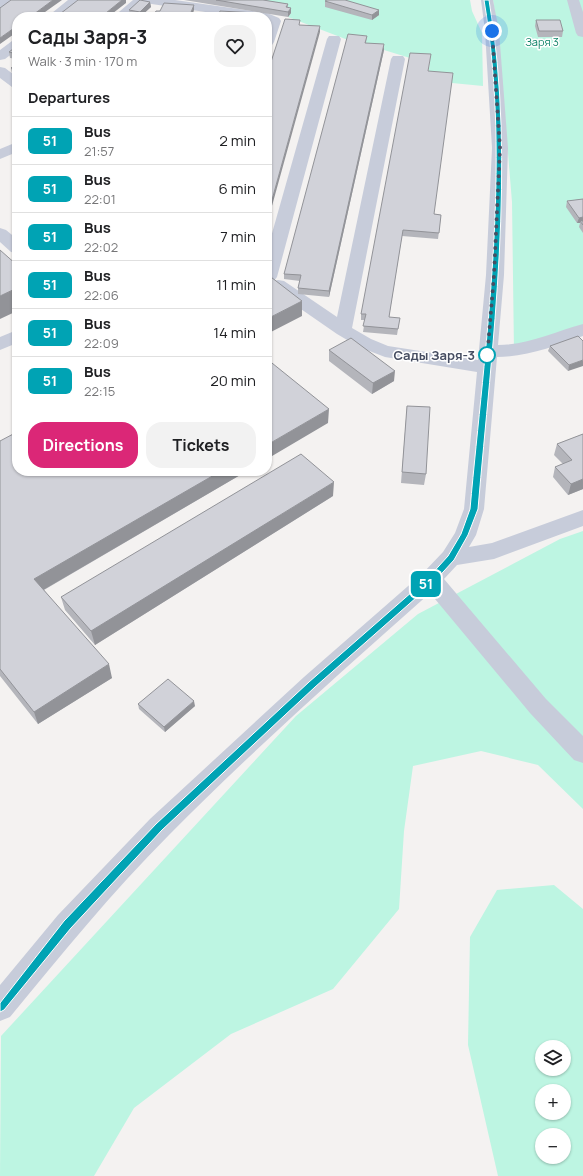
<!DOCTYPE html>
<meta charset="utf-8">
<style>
body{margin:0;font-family:Manrope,sans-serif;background:#f2f2f2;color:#202124;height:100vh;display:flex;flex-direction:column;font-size:15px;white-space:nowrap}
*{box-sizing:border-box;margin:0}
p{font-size:13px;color:#757577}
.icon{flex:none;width:22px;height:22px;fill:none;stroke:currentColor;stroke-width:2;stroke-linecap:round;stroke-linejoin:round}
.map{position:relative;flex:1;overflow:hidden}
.sheet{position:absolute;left:12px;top:12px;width:260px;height:464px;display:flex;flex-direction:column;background:#fff;border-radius:16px;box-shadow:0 1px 3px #0004}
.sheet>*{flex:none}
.badge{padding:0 8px;border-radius:6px;font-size:14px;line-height:26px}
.buttons{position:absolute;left:535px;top:1040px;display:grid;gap:8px}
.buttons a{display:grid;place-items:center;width:36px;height:36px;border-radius:50%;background:#fff;box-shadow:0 1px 3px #0004;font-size:20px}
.you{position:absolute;width:20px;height:20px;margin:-10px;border:3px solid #fff;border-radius:50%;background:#1a73e8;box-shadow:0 0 0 6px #1a73e833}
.map>.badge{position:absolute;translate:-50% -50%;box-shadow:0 0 0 2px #fff}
h2{padding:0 16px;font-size:15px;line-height:36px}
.round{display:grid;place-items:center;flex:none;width:42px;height:42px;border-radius:16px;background:#f2f2f2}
.summary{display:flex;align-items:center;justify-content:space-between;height:68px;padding:0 16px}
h1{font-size:19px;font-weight:700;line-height:30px}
.button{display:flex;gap:8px;margin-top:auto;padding:8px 16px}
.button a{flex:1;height:46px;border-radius:16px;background:#db2777;color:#fff;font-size:16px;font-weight:700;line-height:46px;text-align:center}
.button a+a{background:#f2f2f2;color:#202124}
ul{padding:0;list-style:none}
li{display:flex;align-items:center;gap:12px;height:48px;padding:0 16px;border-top:1px solid #e0e0e0}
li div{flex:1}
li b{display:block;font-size:15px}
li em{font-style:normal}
li .badge{min-width:44px;font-weight:700;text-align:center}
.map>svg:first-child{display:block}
.green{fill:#bdf5e2;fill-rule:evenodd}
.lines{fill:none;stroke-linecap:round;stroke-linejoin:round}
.minor{fill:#c7ccda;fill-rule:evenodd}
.wall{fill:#b4b5bb}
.shaded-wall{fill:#929398}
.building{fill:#d1d2d9;stroke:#929398}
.line{fill:#00a3b4;stroke:#fff}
.walk{stroke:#474e62;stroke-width:4;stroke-dasharray:0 7.2}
.stop-dot{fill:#fff;stroke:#00a3b4;stroke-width:2}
.labels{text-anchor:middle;stroke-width:3;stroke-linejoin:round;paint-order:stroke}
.far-park-label{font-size:11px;fill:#0d8267;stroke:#fff}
.stop-label{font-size:13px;font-weight:bold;fill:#474e62;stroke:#fff;text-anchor:end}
</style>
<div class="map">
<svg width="583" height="1176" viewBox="0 0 583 1176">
<rect width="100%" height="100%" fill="#f4f2f1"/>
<path class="green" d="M233 0H470L472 11 482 33 483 86 452 83V79L428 77 430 60 410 58 384 50 365 48 366 41 348 40 288 17 291 13Z
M493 0H583V331L514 352 512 202 498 32Z
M583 531V809L538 765 481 751 413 766 404 831 399 909 333 989 231 1034 134 1108 94 1176H0L1 1036 296 716 418 614 560 539Z
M554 885 583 909V1176H498L468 1045 470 937 497 890ZM542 1047H564V1069H542ZM542 1091H564V1113H542ZM542 1135H564V1157H542Z"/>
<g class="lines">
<path class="minor" d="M0 0H15L5 9 0 10Z
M68 0H82L61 17H47Z
M133 0H175L267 13 279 18 281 21 274 42 272 45 267 46V17H239L145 3 127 17H113Z
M481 0H493L499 31 508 148 504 275 498 345C528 345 554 332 583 324V336C555 346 527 357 497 357L484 509 476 535 469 547 492 543 583 510V526L494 559 457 565 444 579 546 699 583 736V763L574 760 530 713 430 593C341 672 252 751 169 835 112 892 61 955 10 1017L0 1021V985L58 915 150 819 304 677 423 573 443 552 455 533 464 509 477 372 385 357 359 347 337 334 272 289 269 285 274 281 267 282V251L327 39 329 36H339L341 39 277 277 274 281 278 280 284 281 337 317 391 59 393 56H403L405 59 352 328 371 339 388 346 478 360 486 275 492 148 485 31Z
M567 0H579L583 12V37L578 36 576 33Z
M17 40V50L5 59 0 60V50L12 41Z
M0 67 5 68 17 77V88L12 87 0 78Z
M17 142V152L0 159V149Z
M0 228 6 230 17 239V253L11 252 0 242Z
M17 330V343L0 350V337Z"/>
</g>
<path class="wall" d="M184 0H263L288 4V7L291 13 288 17Z
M325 1 379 15 372 20 325 7Z
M150 2 151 7 140 17 130 15 129 10Z
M536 20 563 31 562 37H538L535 26Z
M367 36 366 43 384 50 329 297 298 294V288L300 281 284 279V274Z
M17 46V59L10 58 9 52Z
M17 64V75L12 73 11 68Z
M429 72 434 214 441 215 438 239 402 236 389 317 399 323 397 335 363 332 365 320H361V314Z
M583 199V233L579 227 580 223H577L566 207 567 201Z
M578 336 568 371 548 351 550 346Z
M329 350 394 381 372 394 329 361Z
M407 406 426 474 424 485 401 483Z
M583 434V489L568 495 553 477 555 467 563 464 554 455 557 444Z
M0 441 17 471H247L44 590 112 678 38 724 0 676Z
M333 496 95 645 65 610 61 597Z
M138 704 195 706 165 732 139 709Z"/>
<path class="shaded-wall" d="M53 0H62L38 17H30Z
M122 0H126V3L108 17H101Z
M150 2 151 7 140 17V12Z
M194 5V10L192 17H189Z
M291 8V13L288 17V12Z
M379 10V15L372 20V15Z
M17 26V32L0 44V38Z
M320 26V32L267 224V218Z
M384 44V50L329 297V291Z
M583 217V223L580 221V223H577L579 218Z
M17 288V311L0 319V296Z
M302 301V316L267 334V319Z
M583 360V366L568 371 569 365Z
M395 371 394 381 372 394 373 383Z
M329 409 328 423 267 459V445Z
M221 471H247L38 593 34 579Z
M583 479V489L568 495 571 484Z
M334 482 333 496 95 645 91 631Z
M109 664 112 678 38 724 34 712Z
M194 701 195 706 165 732 164 727Z"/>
<path class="building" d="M11 0H53L30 17H17V26L0 38V8Z
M78 0H122L101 17H56Z
M140 0 150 2 140 12 129 10Z
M216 0H263L288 4 286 7 291 8 288 12Z
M327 0H345L379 10 372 15 325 1Z
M164 3 194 5 189 17H153L156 11H160Z
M220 11 256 13 255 17H218Z
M285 19 300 20 299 25 320 26 267 218V74Z
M536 20H560L563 31H539Z
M348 34 367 36 365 43 384 44 329 291 298 288 301 275 284 274Z
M17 46V54L9 52Z
M410 53 431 54 428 71 453 73 434 214 441 215 439 233 403 230 389 317 400 318 398 329 363 326 366 314H361Z
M17 64V69L11 68Z
M583 199V217L579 218 567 201Z
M580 221H583V225Z
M0 250 17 265V288L0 296Z
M267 274 302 301 267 319Z
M578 336 583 341V360L569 365 550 346Z
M351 338 395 371 373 383 329 350Z
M267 359 329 409 267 445Z
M407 406 430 407 426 474 402 472Z
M17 432V471H221L34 579 109 664 34 712 0 669V441Z
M583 434V479L571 484 555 467 572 460 557 444Z
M301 454 334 482 91 631 61 597Z
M168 679 194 701 164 727 138 704Z"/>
<path class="line" d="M484 0H489C517 165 492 343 478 509L468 535 454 560 434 582 315 687 162 830 71 928 4 1010 0 1012V1003L64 921 156 824 309 682 429 577 448 556 461 534 470 509C485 343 512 165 484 0Z"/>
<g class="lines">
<path class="walk" d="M487 355V359L494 275 500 148 492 31"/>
</g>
<circle class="stop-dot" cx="487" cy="355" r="8"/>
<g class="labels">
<g class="far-park-label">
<text x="542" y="46">Заря 3</text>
</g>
<g class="stop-label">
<text x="475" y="360">Сады Заря-3</text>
</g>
</g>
</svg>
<div class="buttons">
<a><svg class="icon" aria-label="layers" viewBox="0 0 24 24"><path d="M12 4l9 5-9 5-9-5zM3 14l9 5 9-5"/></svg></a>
<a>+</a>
<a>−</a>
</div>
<div class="you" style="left:492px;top:31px"></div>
<b class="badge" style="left:426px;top:584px;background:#00a3b4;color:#fff">51</b>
<section class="sheet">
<div class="summary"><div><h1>Сады Заря-3</h1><p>Walk · 3 min · 170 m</p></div><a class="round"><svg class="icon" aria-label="heart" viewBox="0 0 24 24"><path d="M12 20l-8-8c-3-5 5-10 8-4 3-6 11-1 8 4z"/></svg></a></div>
<h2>Departures</h2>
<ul>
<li><span class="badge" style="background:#00a3b4;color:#fff">51</span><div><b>Bus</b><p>21:57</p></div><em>2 min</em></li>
<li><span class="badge" style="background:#00a3b4;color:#fff">51</span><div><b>Bus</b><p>22:01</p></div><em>6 min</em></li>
<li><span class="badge" style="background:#00a3b4;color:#fff">51</span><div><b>Bus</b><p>22:02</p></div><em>7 min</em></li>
<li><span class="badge" style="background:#00a3b4;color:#fff">51</span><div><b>Bus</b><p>22:06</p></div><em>11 min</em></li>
<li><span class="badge" style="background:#00a3b4;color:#fff">51</span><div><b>Bus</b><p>22:09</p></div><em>14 min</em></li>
<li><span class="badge" style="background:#00a3b4;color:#fff">51</span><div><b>Bus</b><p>22:15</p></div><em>20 min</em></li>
</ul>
<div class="button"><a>Directions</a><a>Tickets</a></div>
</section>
</div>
